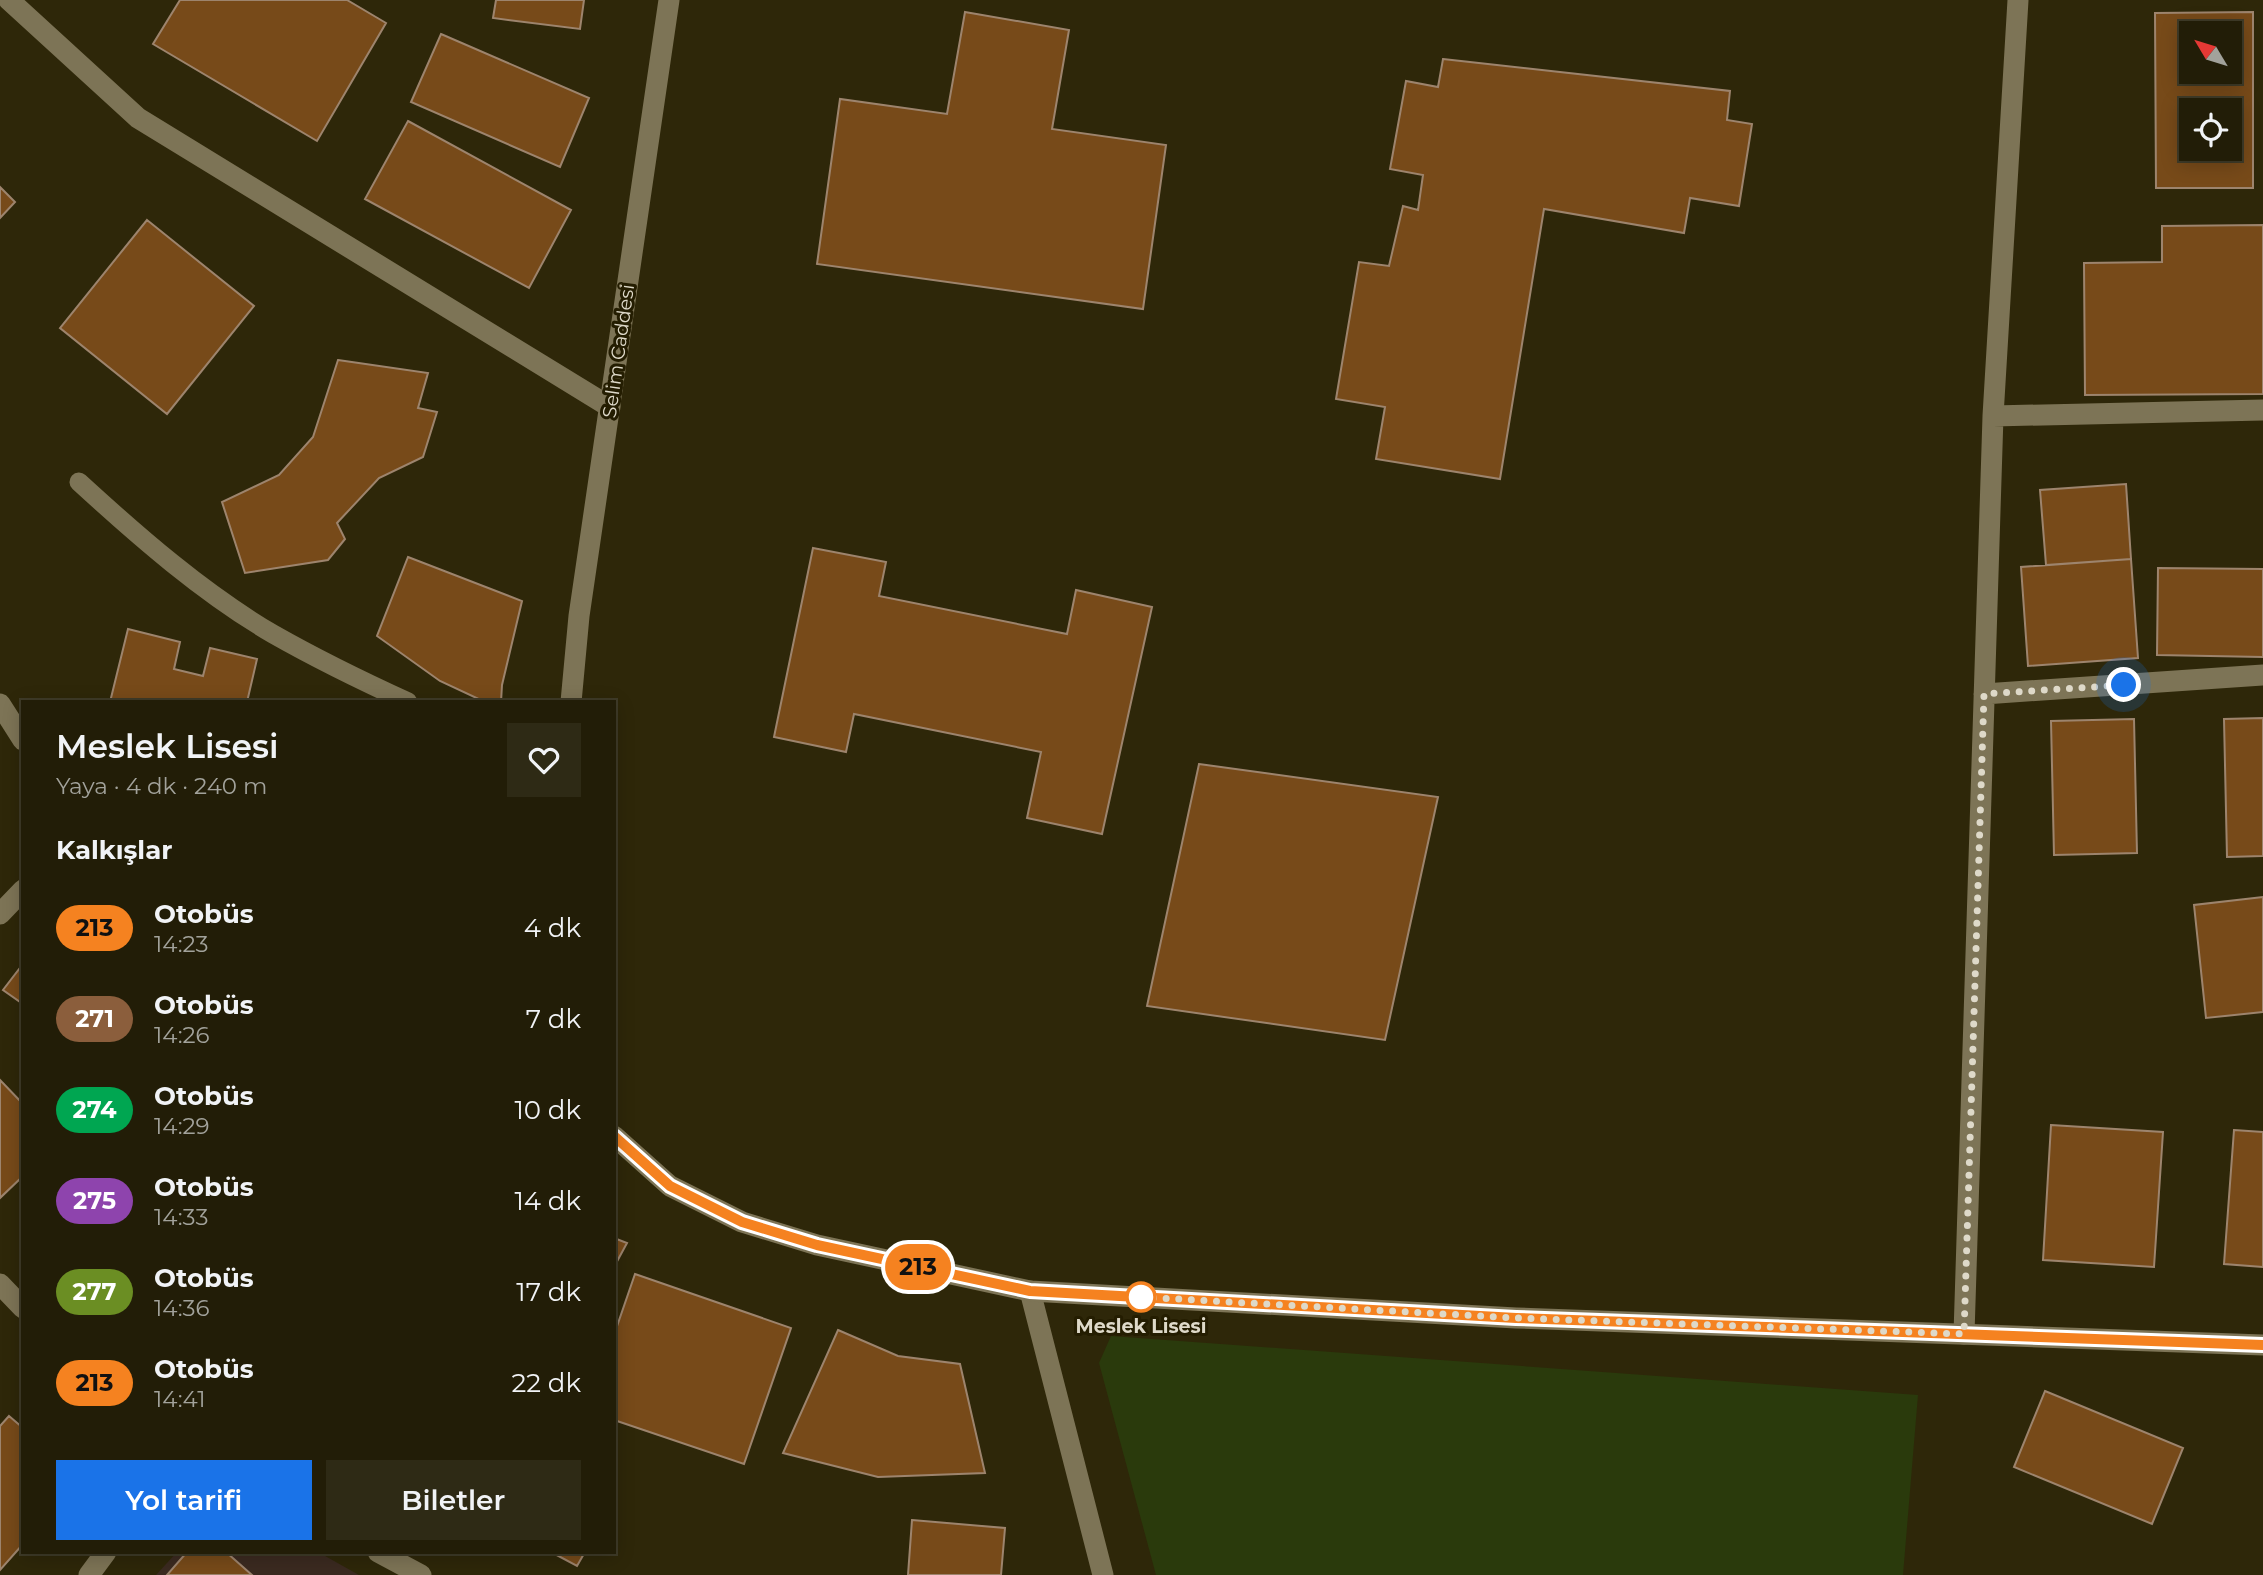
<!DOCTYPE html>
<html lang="tr">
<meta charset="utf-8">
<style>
body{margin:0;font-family:Montserrat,sans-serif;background:#2e2a15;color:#f1f3f6;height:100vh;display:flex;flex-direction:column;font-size:26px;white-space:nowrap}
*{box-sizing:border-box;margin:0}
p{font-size:23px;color:#a2a29b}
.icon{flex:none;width:38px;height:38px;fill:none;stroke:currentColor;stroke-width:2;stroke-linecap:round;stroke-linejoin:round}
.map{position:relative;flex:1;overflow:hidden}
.drawer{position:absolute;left:21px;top:700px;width:595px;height:854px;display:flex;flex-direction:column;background:#221d07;border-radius:0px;box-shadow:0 4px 18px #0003,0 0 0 2px #3f3b28}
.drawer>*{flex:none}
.badge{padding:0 14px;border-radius:23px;font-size:24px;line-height:46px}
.needle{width:46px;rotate:308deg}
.tools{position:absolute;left:2179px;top:21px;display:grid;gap:14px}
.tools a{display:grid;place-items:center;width:63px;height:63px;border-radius:0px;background:#221d07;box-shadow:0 4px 18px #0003,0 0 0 2px #3f3b28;font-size:35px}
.you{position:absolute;width:35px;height:35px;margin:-18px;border:5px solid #fff;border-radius:50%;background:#1a73e8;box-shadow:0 0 0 10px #1a73e833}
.map>.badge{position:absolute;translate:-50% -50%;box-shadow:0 0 0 4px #fff}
h2{padding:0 35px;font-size:26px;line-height:63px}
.round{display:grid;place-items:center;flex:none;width:74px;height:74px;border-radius:0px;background:#2e2a15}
.summary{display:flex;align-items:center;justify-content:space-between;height:119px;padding:0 35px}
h1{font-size:33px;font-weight:600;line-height:52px}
.primary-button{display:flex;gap:14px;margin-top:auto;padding:14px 35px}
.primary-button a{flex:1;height:80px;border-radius:0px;background:#1a73e8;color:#fff;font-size:28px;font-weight:600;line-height:80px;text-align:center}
.primary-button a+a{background:#2e2a15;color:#f1f3f6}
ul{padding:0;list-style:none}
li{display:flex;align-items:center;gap:21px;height:91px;padding:0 35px}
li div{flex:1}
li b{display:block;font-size:26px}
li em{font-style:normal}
li .badge{min-width:77px;font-weight:700;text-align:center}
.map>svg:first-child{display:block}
.education{fill:#3b2a20}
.green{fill:#2a3a0c}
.building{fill:#774a19;stroke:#9d846d;stroke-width:2;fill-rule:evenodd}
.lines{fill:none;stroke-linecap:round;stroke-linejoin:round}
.service{stroke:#7d7456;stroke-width:19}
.minor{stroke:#7d7456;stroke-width:21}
.secondary{stroke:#7d7456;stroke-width:21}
.line-casing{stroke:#fff;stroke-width:16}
.line{stroke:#f58220;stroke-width:10}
.walk{stroke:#ded9c9;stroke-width:7;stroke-dasharray:0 12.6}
.stop-dot{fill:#fff;stroke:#f58220;stroke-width:3.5}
.labels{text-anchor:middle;stroke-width:6;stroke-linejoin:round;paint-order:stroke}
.street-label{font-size:19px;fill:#ded9c9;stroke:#241d01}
.stop-label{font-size:19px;font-weight:bold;fill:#ded9c9;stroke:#241d01}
</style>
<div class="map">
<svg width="2263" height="1575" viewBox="0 0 2263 1575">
<rect width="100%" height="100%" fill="#2e2709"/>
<path class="education" d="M177 1552H318L359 1575H156Z"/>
<path class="green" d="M1111 1336 1918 1395 1903 1575H1156L1099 1363Z"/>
<path class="building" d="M180 0H347L386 23 317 141 153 44Z
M496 0H584L580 29 493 18Z
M965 12 1069 30 1052 129 1166 145 1143 309 817 264 840 99 947 114Z
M2253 12V188H2156L2155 13ZM2191 33H2230V72H2191ZM2191 110H2230V149H2191Z
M441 34 589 98 560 167 411 102Z
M1443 59 1730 91 1727 120 1752 124 1739 206 1690 198 1684 233 1544 209 1500 479 1376 459 1385 407 1336 399 1359 262 1389 266 1403 206 1418 210 1423 175 1390 169 1406 81 1438 87Z
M408 121 571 210 529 288 365 199Z
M0 187 15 202 0 218Z
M147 220 254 306 167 414 60 328Z
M2263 225V394L2085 395 2084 263 2162 262V226Z
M338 360 428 373 418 408 437 412 423 457 379 478 337 523 345 539 328 560 245 573 222 502 279 475 313 437Z
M2126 484 2131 559 2046 565 2040 490Z
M813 548 886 562 879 596 1067 634 1076 590 1152 607 1102 834 1027 818 1041 752 854 714 846 752 774 737Z
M408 557 522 601 502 685 501 702H485L440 681 377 636Z
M2131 559 2138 658 2028 666 2021 567Z
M2158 568 2263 569V657L2157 655Z
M128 629 180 642 174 669 203 676 210 648 257 659 247 702H110Z
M2263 718V856L2227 857 2224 719Z
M2134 719 2137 853 2054 855 2051 721Z
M1199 764 1438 797 1385 1040 1147 1006Z
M2263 897V1012L2206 1018 2194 905Z
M23 964V1004L3 990Z
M0 1080 23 1104V1176L0 1198Z
M2051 1125 2163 1132 2154 1267 2043 1260Z
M2234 1130 2263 1132V1267L2224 1264Z
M614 1238 627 1243 614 1267Z
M635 1274 791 1328 744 1464 614 1420V1335Z
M838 1330 898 1356 960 1364 985 1473 878 1477 783 1453Z
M2045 1391 2183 1448 2152 1524 2014 1467Z
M9 1416 23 1428V1544L0 1570V1426Z
M912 1520 1005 1528 1001 1575H908Z
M187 1552H226L252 1575H167Z
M551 1552H585L577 1566Z"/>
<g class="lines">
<path class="service" d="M79 482C139 537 203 593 273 634 317 659 362 681 408 702"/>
<path class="minor" d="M9 0 138 118 610 407
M1993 416 2263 410
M1984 694 2263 675
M0 704 23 740
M0 914 23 890
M0 1284 23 1308
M1030 1291 1103 1575
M1964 1334 1993 416 2018 0
M378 1552 421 1575
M89 1575 106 1552"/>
<path class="secondary" d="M571 702 579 616 669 0
M614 1136 670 1186 742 1222 817 1245 1030 1291 1516 1318 2263 1345"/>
</g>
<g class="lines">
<defs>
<path id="line" d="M614 1136 670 1186 742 1222 817 1245 1030 1291 1516 1318 2263 1345"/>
</defs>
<use href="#line" class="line-casing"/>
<use href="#line" class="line"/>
<path class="walk" d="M1141 1297 1516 1318 1964 1334 1984 694 2124 685"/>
</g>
<circle class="stop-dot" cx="1141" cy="1297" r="14"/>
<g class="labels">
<g class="street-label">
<text transform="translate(618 351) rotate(-82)" y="7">Selim Caddesi</text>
</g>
<g class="stop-label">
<text x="1141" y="1333">Meslek Lisesi</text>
</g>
</g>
</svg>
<div class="tools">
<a><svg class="needle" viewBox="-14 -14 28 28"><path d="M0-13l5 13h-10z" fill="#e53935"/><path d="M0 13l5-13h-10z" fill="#a2a29b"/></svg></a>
<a><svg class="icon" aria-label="locate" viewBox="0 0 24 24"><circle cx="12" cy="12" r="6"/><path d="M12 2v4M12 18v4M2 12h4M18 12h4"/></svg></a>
</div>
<div class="you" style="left:2124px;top:685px"></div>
<b class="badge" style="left:918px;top:1267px;background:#f58220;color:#111">213</b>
<section class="drawer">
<div class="summary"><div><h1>Meslek Lisesi</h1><p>Yaya · 4 dk · 240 m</p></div><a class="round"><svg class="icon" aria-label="heart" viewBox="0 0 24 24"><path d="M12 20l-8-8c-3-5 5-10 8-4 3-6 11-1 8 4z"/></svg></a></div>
<h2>Kalkışlar</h2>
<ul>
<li><span class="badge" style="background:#f58220;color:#111">213</span><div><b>Otobüs</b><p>14:23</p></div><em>4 dk</em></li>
<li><span class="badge" style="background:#8b5e3c;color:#fff">271</span><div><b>Otobüs</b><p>14:26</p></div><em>7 dk</em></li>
<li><span class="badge" style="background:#00a651;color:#fff">274</span><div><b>Otobüs</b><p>14:29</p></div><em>10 dk</em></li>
<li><span class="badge" style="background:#8e44ad;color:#fff">275</span><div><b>Otobüs</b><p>14:33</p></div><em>14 dk</em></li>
<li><span class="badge" style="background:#6b8e23;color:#fff">277</span><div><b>Otobüs</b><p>14:36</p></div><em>17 dk</em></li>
<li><span class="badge" style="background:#f58220;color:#111">213</span><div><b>Otobüs</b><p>14:41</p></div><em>22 dk</em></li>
</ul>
<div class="primary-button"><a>Yol tarifi</a><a>Biletler</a></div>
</section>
</div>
